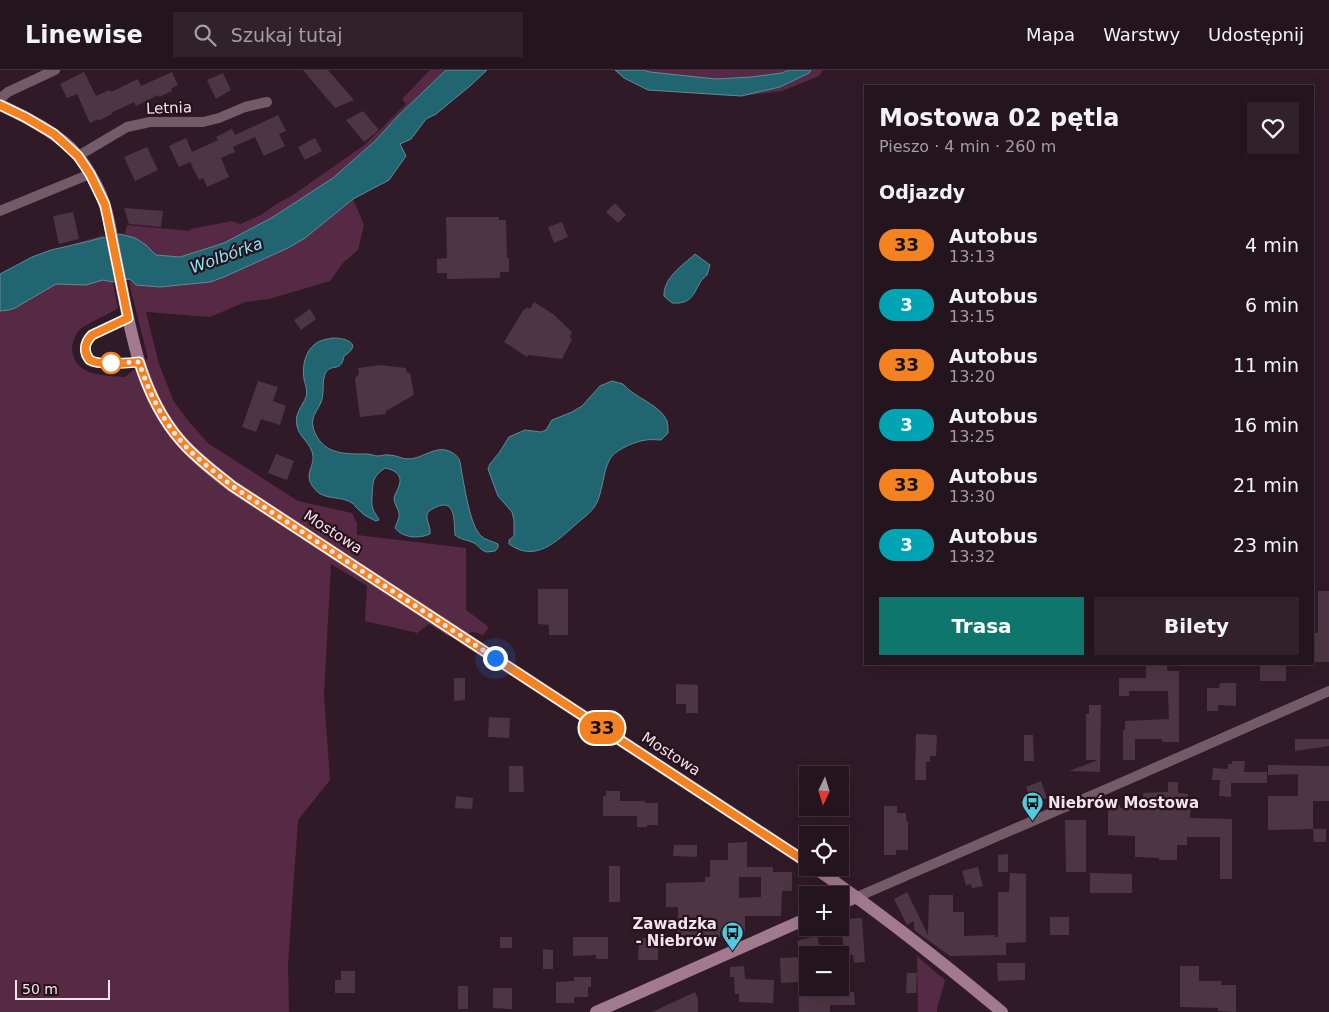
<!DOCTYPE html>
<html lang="pl">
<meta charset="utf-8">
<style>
body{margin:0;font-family:"DejaVu Sans",sans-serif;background:#30212a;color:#f1f3f6;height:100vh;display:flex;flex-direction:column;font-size:19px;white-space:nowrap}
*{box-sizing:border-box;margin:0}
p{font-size:16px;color:#a39ea4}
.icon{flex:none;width:28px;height:28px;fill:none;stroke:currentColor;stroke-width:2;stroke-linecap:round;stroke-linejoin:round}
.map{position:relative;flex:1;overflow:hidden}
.details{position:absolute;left:864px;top:15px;width:450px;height:580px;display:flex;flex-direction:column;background:#24141d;border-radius:0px;box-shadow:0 5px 20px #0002,0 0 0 1px #41333b}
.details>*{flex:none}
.badge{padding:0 10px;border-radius:16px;font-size:18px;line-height:32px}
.needle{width:32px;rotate:184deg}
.controls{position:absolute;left:799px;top:696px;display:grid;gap:10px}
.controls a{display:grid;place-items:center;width:50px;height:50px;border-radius:0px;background:#24141d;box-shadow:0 5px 20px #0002,0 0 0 1px #41333b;font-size:25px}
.scale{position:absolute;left:15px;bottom:12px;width:95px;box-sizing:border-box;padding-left:5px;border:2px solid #f3e3eb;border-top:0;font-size:14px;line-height:18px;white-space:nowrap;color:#f3e3eb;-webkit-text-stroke:4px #26111d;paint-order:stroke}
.you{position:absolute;width:25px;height:25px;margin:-12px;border:4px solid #fff;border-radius:50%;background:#1a73e8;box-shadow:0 0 0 8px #1a73e833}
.map>.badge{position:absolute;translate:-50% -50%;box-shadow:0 0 0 2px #fff}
h2{padding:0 15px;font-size:19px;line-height:45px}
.round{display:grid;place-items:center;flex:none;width:52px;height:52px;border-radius:0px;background:#30212a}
.overview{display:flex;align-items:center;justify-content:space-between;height:85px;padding:0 15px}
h1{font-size:24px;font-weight:700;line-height:38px}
.primary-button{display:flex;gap:10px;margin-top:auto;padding:10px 15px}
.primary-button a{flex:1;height:58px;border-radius:0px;background:#0f766e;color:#fff;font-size:20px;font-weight:700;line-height:58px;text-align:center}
.primary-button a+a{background:#30212a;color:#f1f3f6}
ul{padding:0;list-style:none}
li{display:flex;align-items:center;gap:15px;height:60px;padding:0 15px}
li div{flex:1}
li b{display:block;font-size:19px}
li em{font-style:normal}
li .badge{min-width:55px;font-weight:700;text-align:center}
header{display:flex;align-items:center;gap:30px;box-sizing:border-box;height:70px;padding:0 25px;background:#24141d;border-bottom:1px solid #41333b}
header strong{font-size:24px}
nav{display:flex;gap:28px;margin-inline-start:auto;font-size:18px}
.search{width:350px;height:45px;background:#30212a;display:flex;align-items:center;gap:12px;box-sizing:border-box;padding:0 18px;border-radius:0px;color:#a39ea4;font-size:19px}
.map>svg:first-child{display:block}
.green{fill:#562a44}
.water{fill:#216571;stroke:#608b96}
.building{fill:#4e3543;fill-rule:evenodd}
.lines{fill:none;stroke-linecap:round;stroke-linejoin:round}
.street{stroke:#745b68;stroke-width:10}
.secondary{stroke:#a27a90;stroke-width:12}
.line-casing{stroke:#fff;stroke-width:11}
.line{stroke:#f58220;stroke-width:8}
.walk{stroke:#f3e3eb;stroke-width:5;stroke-dasharray:0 9}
.stop-dot{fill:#fff;stroke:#f58220;stroke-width:2.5}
.labels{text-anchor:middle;stroke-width:4.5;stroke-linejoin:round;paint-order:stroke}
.street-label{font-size:15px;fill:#f3e3eb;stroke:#26111d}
.poi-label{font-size:15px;font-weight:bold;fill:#f3e3eb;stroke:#26111d;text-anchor:start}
.water-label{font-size:16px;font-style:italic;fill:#88e7f8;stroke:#26111d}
</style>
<header>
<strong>Linewise</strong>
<div class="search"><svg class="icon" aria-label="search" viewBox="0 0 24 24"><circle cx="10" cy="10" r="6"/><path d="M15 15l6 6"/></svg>Szukaj tutaj</div>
<nav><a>Mapa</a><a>Warstwy</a><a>Udostępnij</a></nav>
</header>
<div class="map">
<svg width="1329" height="942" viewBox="0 0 1329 942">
<rect width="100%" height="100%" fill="#301a27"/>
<path class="green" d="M430 0H487L470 16 436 44 426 49 411 69 400 74 406 86 389 110 353 129 364 155 358 180 343 193 330 211 269 229 245 232 210 247 146 242 159 294 174 332 190 353 209 374 298 431 352 443 357 453V465L466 478V540L489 557 483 565 474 562 448 566 429 554 417 563 365 551 367 516 331 494 324 625 330 710 298 750 288 894 289 942H0V210L36 186 103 165 118 238C107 245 90 252 80 259 76 263 73 271 72 276 72 307 103 305 125 307L148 288 131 221 123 171 127 155 190 161V159L232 151 240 154 261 145 275 135 293 125 363 76 380 60 406 34 402 29Z
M615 0H823L819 6 782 21 741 26 648 20 624 8Z
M917 886 945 910 937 939V942H918Z"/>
<path class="water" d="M446 0H487L470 16 436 44 426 49 411 69 400 74 406 86 389 110 353 129 305 168 288 178 224 207 210 212 160 217 136 215 130 209 113 212 103 210 86 215 56 214 15 238 9 240 0 241V204L32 187 51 180 90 171 101 168 120 164 135 168 146 175 156 185 180 187 224 173 273 147 333 108 375 71 398 46Z
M615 0H643L650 2 716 9 751 7 782 3 789 0H811L809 3 780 17 741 26 648 20 624 8Z
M695 184 710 195 707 205C693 215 698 235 672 233L664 226C663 208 683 195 695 184Z
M333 268C347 268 363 274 344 286 341 303 333 293 326 302 321 311 325 323 321 332 319 338 314 343 313 349 312 353 313 359 315 363 325 385 346 384 367 384 371 384 374 386 378 386 382 386 386 384 389 385 396 385 402 389 408 389 423 389 436 374 451 382 454 383 458 387 459 389 461 394 461 400 462 404 465 419 470 455 481 466 485 470 492 471 498 474V478L495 481C492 481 490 482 487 482 481 481 478 475 474 473 466 469 463 471 455 465 454 452 456 428 436 437 432 439 428 441 427 445 426 450 431 457 430 464 418 469 403 468 395 458 396 454 400 448 399 443 398 438 394 434 394 428 395 424 397 421 399 416 403 405 395 400 385 398 372 407 373 412 372 427 372 431 371 435 373 439 374 443 377 445 379 450L376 451C370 448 364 446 360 441 357 439 355 435 352 433 340 425 323 431 314 418 303 405 314 398 313 386 312 374 299 367 297 356 294 344 302 337 306 327 308 320 305 315 304 309 302 296 305 282 315 274 320 270 327 269 333 268Z
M612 311 623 314C634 328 660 334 667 351 668 354 668 360 668 363L661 370C656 370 651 369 646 370 636 371 618 379 612 386 604 395 603 418 598 430 594 441 584 447 575 455 556 472 535 493 509 474V470L514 466V450L512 442 498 426 488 399 490 394 499 383 509 367 525 360 541 362 546 360 552 350 572 342 582 336 600 316Z"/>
<path class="building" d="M303 0H328L354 30 335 38Z
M84 2 96 26 110 20 111 22 138 9 141 16 172 2 178 15 171 19 172 21 159 27 158 25 136 36 134 32 111 43 112 44 98 51V49L90 53 77 24 67 28 60 14Z
M223 3 231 20 216 29 207 10Z
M363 41 379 60 364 72 346 50Z
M278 45 286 61 279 64 285 76 264 86 255 67 233 77 235 82 221 88 229 107 207 117 203 108 199 110 190 92 179 97 169 76 186 68 192 82 218 70 216 67 232 59 235 65Z
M315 68 322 81 305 90 298 77Z
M147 77 158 100 135 111 124 87Z
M615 133 626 145 618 153 606 142Z
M124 138 163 141 161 157 129 154Z
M73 142 79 169 59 174 53 146Z
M446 147H499V150H506L507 188H509V202H500V208L447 209V203H437V189L447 188Z
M562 152 568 167 554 173 548 157Z
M534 232 553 244 572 262 570 267 572 269 562 289 528 285 527 287 504 272 524 239 525 240 527 237 530 239Z
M310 239 316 249 301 260 294 250Z
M381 295 406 298 407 303H410L414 325 386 341V344L360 347 355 309H356V306L359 305 358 298Z
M258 311 278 317 273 331 286 336 280 355 261 349 256 362 242 357Z
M276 384 294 391 287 410 268 403Z
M538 519H568V565H549V555L538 554Z
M1318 521H1329V592H1314V563H1318Z
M1146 594H1167V601H1179V672H1162V669H1135V690H1123V660H1125V651L1169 649 1168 621H1129V626H1119V608H1146Z
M1260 594H1286V611H1260Z
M454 608H465V630L454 631Z
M1220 613H1236V636L1218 635V641H1207V618H1219Z
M676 614 698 615V643H686V634H676Z
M1089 635H1101L1100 702 1069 701 1098 690H1086V644H1089Z
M489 647 510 648 509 668 488 667Z
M916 664 937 665 936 686H930V692H926V710H915Z
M1024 665H1033L1034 691H1024Z
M1295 669H1329V676L1295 681Z
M1232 691H1245L1244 702H1267V713H1231V727L1219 726 1220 710H1212L1213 698 1228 699V694H1232Z
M1268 695 1329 696V731H1313V759L1268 760V726H1298V704L1268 705Z
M509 696H523L524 722H509Z
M1041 711 1047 728 1032 734 1026 717Z
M1168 712H1178V723L1188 724 1187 731H1191L1190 748 1232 749V809H1220V767H1187V775H1177V790H1159V788L1135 787V766L1108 765V735H1120V738H1142L1143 723 1168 722Z
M606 721H620V731H645V733H658V755H647V757H637V746H603V726H606Z
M456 726 473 728 472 739 455 738Z
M884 736H897V743H906V751H908V780H896V785H884Z
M1065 750H1086V802H1066Z
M1313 759H1326V772H1314Z
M747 772V797H773V802H792V821H782L781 846H745V861H720V867H697V873H681V862H678V837H666V813L705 812V807H710V790H728V773ZM739 807H761V827L739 828Z
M674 775H697V787L673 786Z
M1008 784V802H998V785Z
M609 796H620V832H609Z
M978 797 983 816 972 818 971 814 966 815 962 801Z
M1010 803 1026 804V872L1006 873V885L950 886 914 860V851L907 855 894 829 907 822 928 865 929 825H953V842H964V866L995 865V867H998V822H1009Z
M1090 803 1132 804V823H1090Z
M1050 847H1069V865H1050Z
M862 848 865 892 854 893 853 885H844L841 849Z
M817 866 821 882 801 887 797 871Z
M500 867H512V878H500Z
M573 867H608V889H596V885L573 886Z
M639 868H658V890H638Z
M543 879 553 880V899H543Z
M808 887V918H837V923L854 922 855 935H830V942H799L798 912 781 913 780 888Z
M997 893H1025V910L998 911Z
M744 896 745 909 774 910 773 933 739 932V924H735L734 907H730V897Z
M1180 896H1199V911H1222L1221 915H1236V942L1218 941V938L1180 937Z
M341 901H355V923H335V910H341Z
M907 903H917L916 923H906Z
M574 907H591V917H588V927H574V933H556V912L574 911Z
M458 916H468V939H458Z
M493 918H512V939L493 938Z
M695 922 698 929V942H652Z"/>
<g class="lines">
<path class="street" d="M0 29 8 22 55 0
M78 86 127 57 150 52H203L219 48 245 37 267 32
M0 141 90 104
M857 827 1125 711 1329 621"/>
<path class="secondary" d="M0 35C26 47 60 64 78 86 88 98 101 122 105 136 110 152 112 168 115 184 129 248 136 320 181 371 196 388 214 402 232 416L808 793
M815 798C879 842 941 891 1002 942
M840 834 857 827
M596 942 808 848"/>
</g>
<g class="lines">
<defs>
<path id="line" d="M0 35 25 47 54 64 78 86 90 104 105 135 128 248 92 265C87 270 84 275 86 283 86 284 88 288 90 290 99 296 128 293 139 292 148 320 161 348 180 370 195 388 214 401 232 416L808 793"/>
</defs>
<use href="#line" class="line-casing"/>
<use href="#line" class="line"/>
<path class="walk" d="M111 293 139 292C148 320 161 348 180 370 195 388 214 401 232 416L495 588"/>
</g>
<defs>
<symbol id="bus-pin" viewBox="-11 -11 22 30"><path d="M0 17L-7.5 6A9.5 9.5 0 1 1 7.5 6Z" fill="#54cade" stroke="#26111d"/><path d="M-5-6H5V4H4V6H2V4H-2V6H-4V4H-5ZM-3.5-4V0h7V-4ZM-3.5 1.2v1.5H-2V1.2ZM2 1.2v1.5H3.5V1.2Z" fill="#111"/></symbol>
</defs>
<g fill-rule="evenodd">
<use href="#bus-pin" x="1020" y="720" width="25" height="34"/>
<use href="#bus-pin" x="720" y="850" width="25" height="34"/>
</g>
<circle class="stop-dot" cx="111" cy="293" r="10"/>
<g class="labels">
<g class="street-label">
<text transform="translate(169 38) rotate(-2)" y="5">Letnia</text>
<text transform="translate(333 462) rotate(33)" y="5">Mostowa</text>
<text transform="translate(671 684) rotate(33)" y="5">Mostowa</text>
</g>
<g class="poi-label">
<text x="1048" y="738">Niebrów Mostowa</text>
<text x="717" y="859" text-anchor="end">Zawadzka<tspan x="717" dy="17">- Niebrów</tspan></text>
</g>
<g class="water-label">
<text transform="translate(226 185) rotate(-20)" y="6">Wolbórka</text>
</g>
</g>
</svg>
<div class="controls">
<a><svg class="needle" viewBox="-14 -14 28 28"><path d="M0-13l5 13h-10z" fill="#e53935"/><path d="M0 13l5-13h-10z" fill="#a39ea4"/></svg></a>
<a><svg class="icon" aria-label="locate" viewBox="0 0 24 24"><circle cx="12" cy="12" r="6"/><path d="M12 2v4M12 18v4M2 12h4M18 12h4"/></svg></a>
<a>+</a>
<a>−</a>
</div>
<div class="scale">50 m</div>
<div class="you" style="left:495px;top:588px"></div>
<b class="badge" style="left:602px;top:658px;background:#f58220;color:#111">33</b>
<section class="details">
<div class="overview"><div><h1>Mostowa 02 pętla</h1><p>Pieszo · 4 min · 260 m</p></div><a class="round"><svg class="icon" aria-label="heart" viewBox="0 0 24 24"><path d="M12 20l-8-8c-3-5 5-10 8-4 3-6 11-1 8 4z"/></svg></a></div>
<h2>Odjazdy</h2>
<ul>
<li><span class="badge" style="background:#f58220;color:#111">33</span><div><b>Autobus</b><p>13:13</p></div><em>4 min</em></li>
<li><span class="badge" style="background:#00a3b4;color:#fff">3</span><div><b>Autobus</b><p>13:15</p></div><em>6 min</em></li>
<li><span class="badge" style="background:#f58220;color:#111">33</span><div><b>Autobus</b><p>13:20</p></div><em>11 min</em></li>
<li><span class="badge" style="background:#00a3b4;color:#fff">3</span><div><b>Autobus</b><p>13:25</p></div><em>16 min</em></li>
<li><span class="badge" style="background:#f58220;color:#111">33</span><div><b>Autobus</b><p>13:30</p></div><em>21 min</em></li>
<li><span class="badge" style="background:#00a3b4;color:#fff">3</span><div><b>Autobus</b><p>13:32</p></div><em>23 min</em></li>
</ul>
<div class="primary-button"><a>Trasa</a><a>Bilety</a></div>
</section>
</div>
